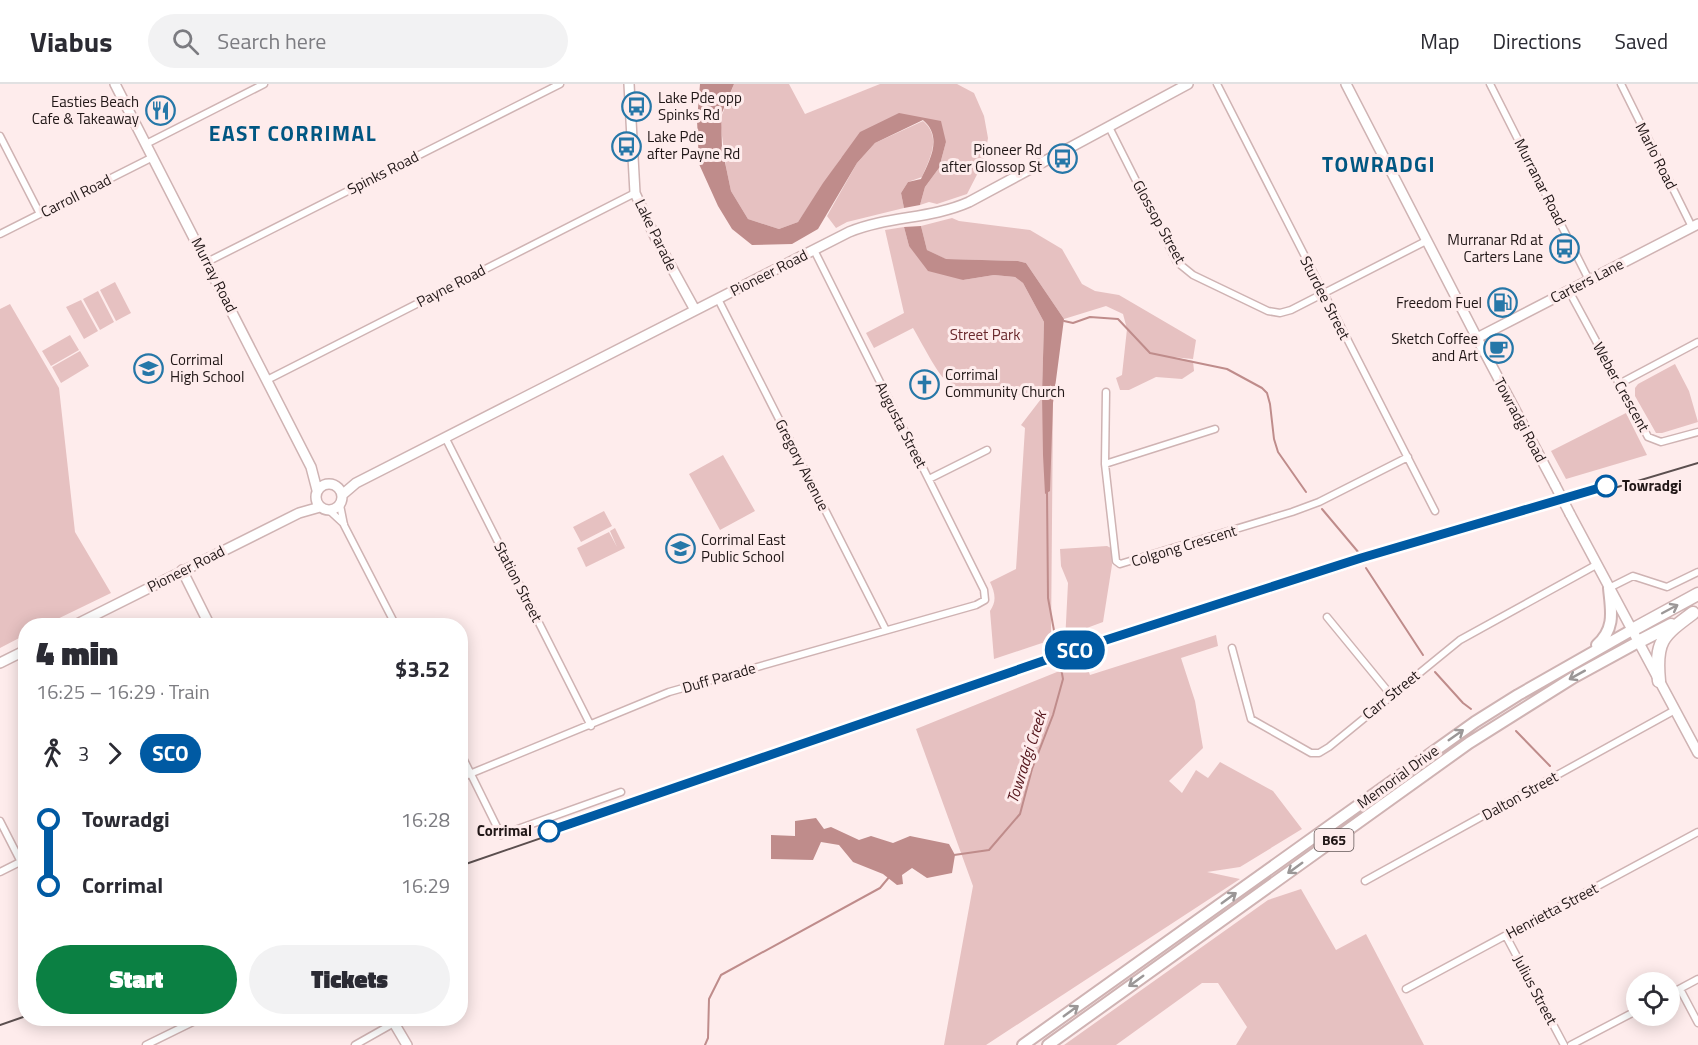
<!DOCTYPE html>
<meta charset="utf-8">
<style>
body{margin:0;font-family:"Titillium Web",sans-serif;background:#f2f2f3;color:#2b2b33;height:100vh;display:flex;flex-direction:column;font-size:22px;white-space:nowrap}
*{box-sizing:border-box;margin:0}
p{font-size:20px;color:#7c7c81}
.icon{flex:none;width:33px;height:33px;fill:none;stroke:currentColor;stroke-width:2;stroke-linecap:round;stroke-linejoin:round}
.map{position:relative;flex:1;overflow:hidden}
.drawer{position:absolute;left:18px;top:534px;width:450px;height:408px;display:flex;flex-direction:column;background:#fff;border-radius:24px;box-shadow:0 3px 15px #0003}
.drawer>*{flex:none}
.badge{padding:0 12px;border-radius:20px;font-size:21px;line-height:39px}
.controls{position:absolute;left:1626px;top:888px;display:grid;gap:12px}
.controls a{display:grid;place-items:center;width:54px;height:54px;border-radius:50%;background:#fff;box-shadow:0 3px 15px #0003;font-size:30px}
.map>.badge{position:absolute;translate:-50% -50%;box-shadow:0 0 0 3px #fff}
.legs{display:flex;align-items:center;gap:9px;height:66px;padding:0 18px;font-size:20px}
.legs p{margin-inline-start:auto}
.summary{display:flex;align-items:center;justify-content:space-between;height:102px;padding:0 18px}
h1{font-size:33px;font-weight:800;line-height:45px}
.button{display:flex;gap:12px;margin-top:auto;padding:12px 18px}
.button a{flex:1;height:69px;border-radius:36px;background:#0b8043;color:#fff;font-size:24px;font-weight:800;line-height:69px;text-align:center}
.button a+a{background:#f2f2f3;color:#2b2b33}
ul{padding:0 18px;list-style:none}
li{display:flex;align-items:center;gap:21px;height:66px;font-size:22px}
li i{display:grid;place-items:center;width:9px;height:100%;margin:0 8px;background:currentColor}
li i::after{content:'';width:15px;height:15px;margin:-8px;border:4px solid;border-radius:50%;background:#fff}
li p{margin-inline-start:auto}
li:first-child i{background:linear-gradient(#0000 50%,currentColor 0)}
li:last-child i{background:linear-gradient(currentColor 50%,#0000 0)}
header{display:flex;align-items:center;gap:36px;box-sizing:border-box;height:84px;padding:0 30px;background:#fff;border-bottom:2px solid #e1e1e2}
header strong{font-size:28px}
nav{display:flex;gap:33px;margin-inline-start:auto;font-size:21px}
.search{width:420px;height:54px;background:#f2f2f3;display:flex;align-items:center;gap:15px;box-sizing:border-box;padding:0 21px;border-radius:33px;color:#7c7c81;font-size:22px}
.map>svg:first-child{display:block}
.green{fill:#e6c1c1}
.water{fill:#bf8c8b}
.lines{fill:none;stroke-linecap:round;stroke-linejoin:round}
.stream{stroke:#bf8c8b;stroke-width:2}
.street-casing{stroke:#cfb3b3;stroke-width:9}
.secondary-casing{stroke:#cfb3b3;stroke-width:12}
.primary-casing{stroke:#cfb3b3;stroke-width:14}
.highway-casing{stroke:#cfb3b3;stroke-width:15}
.street{stroke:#fff;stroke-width:6}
.secondary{stroke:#fff;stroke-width:9}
.primary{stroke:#fff;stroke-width:10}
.highway{stroke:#fff;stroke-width:12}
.rail{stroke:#5b4f4f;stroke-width:2}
.secondary-bridge-casing{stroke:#cfb3b3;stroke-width:12;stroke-linecap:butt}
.secondary-bridge{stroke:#fff;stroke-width:9}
.oneway{stroke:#9b9797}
.line-1-casing{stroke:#fff;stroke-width:14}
.line-1{stroke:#005aa3;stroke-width:9}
.stop-1-dot{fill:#fff;stroke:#005aa3;stroke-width:3}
.labels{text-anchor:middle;stroke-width:6;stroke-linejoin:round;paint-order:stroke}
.shield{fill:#feecec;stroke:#635757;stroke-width:1.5}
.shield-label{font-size:14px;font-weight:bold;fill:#211717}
.poi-label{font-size:15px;fill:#211717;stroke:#feecec;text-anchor:start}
.street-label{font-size:15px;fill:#211717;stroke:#feecec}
.park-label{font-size:15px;fill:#6a292d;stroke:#feecec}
.stop-label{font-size:15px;font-weight:bold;fill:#211717;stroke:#feecec;text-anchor:start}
.water-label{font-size:16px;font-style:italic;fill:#56171d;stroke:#feecec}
.district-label{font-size:21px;font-weight:bold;letter-spacing:1.5px;fill:#005682;stroke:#feecec}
</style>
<header>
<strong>Viabus</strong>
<div class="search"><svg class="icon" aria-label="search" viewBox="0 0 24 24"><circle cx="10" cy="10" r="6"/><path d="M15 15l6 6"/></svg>Search here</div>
<nav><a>Map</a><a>Directions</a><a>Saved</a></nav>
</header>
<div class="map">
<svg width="1698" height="961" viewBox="0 0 1698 961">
<rect width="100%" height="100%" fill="#feecec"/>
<path class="green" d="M734 0H789L805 30 880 0H957L974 9 984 32 988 54 984 77 967 110 937 120 929 118 920 121 925 103 939 84 946 58 922 35 841 74 798 138 779 145 748 135 731 107 726 83 720 36Z
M923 37C942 53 930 74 922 93L908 98 901 109 904 124 847 138 836 144 827 132 857 79 875 59Z
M952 134 959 137 1030 146 1062 165 1082 200 1095 207 1119 211 1196 256 1193 275 1172 273 1193 277 1194 287 1182 295 1156 293 1129 306H1120L1116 294 1122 291 1127 245 1123 230 1106 222 1064 235 1026 179 1018 177 945 175 927 166 921 142Z
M904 143 909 162 963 196 994 191 1015 193 1023 199 1044 238 1042 309C1014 311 969 320 948 299 936 288 922 259 913 244L874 264 866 249 904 229 885 146Z
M115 198 131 229 116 237 100 206Z
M98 207 114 238 100 246 83 215Z
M81 216 98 247 84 255 66 223Z
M10 220 59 304 75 448 111 509 45 541 26 542 25 551 0 564V225Z
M70 251 79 266 51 282 42 267Z
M80 267 89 282 61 299 52 283Z
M1675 280 1689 307 1698 338 1662 349H1656L1635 312V304L1638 300Z
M1041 315 1053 319 1051 556 994 575 990 527C997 517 995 509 990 498L1016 485 1025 344 1021 341Z
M1626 329 1647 371 1566 395 1551 367Z
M723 371 755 427 720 446 689 390Z
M604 427 612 442 581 458 573 443Z
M615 444 625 464 586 483 577 464 609 448 617 463 610 447Z
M1107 462 1111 464 1112 481 1103 538 1076 548 1075 556 1065 558 1068 499 1061 482 1060 465Z
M1216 551 1218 562 1181 574 1195 617 1203 664 1169 697 1182 709 1196 686 1208 694 1220 678 1273 707 1302 745 1240 783 1207 788 1240 795 986 961H944L973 802 916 645 1057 588 1067 586 1083 573 1090 591Z
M1301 805 1336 866 1366 850 1424 961H1236L1247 943 1218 899H1202L1116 961H1064L1268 816Z"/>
<path class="water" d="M700 0H734L721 31 722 64 731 107 748 135 779 145 798 138 823 99 860 48 899 29 941 37 946 58 939 84 925 103 920 121 904 124 901 109 908 98 921 95C930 76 943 53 923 36L875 59 857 79 818 145 792 160 752 161 732 145 718 122 699 80 697 36Z
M921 142 927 166 946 175 1018 177 1026 179 1064 235 1053 319 1050 407 1045 410 1043 371 1042 309 1044 238 1023 199 1015 193 994 191 963 196 928 187 909 162 904 143Z
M816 734 824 745 831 743 859 756 871 752 893 759 910 752 949 760 955 771 952 789 927 794 912 784 902 791 903 800 897 801 883 790 853 778 839 761 821 758 813 776 771 775V751L795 752V737Z"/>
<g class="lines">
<path class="stream" d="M1064 237 1073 239 1090 233 1118 235 1150 269 1227 285 1262 304 1267 309 1270 320 1274 355 1278 368 1306 408
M1322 425 1359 469
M1366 484 1423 571
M1435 588 1463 619 1471 625
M1516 647 1550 682
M954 771 989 766 1020 730 1032 685 1053 631 1063 595 1048 514 1047 407
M705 961 708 954 709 915 721 891 880 804 890 792"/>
<defs>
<path id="street" d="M1217 0 1435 427
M1490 0 1589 196
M1621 0 1692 143
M1109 43 1177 178 1193 191 1268 227 1280 229 1291 226 1426 157
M0 52 40 130
M146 60 264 0
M0 150 153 73
M207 178 560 0
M1569 207 1648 353 1661 358 1698 348
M718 215 886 546
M267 296 635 109
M1619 300 1698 258
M1106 308 1105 380 1116 477 1120 480 1292 428 1319 418 1408 373
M445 353 591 642
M1105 380 1215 345
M929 395 987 366
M340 421 344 441 396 542
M330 427 344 440
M1609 504 1633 492 1667 503 1698 488
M1327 533 1391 611
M1232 564 1251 635 1311 669H1319L1329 663 1460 556 1596 481
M460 668 501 751 621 708
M460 694 669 608 976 521 985 516 984 506 814 166
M0 737 26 788
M0 788 26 775
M1365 797 1675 626
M1506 852 1564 961
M1406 905 1698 748
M1680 905 1698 939
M1670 910 1698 895
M146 961 201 934
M355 961 394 939
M1571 961 1636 927"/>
<path id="secondary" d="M115 0 311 383 317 406
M629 0 635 109 656 155 695 226
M1346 0 1477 254 1555 401
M1477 254 1698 140
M316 413a13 13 0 1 1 26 0a13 13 0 1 1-26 0Z
M342 411 356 399 849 148C888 132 931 135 969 118L1188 0
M1570 430 1698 669
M182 486 210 542
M73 542 299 429 320 423
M0 579 26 566
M391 934 407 961"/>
<path id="primary" d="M1597 561C1616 544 1611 526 1609 504
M1023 961 1475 638 1518 611 1632 546
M1048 961 1469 659 1574 593 1638 558"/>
<path id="highway" d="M1632 546 1698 510
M1638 558 1671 541
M1659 597C1655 557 1662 552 1693 529"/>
</defs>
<use href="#street" class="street-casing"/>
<use href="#secondary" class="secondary-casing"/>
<use href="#primary" class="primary-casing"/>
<use href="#highway" class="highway-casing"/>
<use href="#street" class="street"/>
<use href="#secondary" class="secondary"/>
<use href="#primary" class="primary"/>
<use href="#highway" class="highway"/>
<path class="rail" d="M460 782 1050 579 1376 475 1698 379
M0 941 26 932"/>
<defs>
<path id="secondary-bridge" d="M1555 401 1570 430"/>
</defs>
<use href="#secondary-bridge" class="secondary-bridge-casing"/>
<use href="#secondary-bridge" class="secondary-bridge"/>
</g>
<defs><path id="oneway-shaft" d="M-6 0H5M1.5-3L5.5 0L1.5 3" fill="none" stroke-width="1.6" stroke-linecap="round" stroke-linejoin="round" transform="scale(1.5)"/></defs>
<g class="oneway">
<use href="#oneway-shaft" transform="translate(1670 525) rotate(-28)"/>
<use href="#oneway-shaft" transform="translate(1577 591) rotate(151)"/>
<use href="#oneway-shaft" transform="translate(1456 651) rotate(-35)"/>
<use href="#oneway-shaft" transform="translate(1295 784) rotate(144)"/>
<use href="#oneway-shaft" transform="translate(1229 814) rotate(-36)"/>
<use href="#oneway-shaft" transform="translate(1136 897) rotate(144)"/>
<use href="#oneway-shaft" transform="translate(1071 927) rotate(-36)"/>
</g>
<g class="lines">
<defs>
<path id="line-1" d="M549 747 1081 564 1361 474 1606 402"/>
</defs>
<use href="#line-1" class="line-1-casing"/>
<use href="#line-1" class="line-1"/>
</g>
<defs>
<symbol id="bus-ring" viewBox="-11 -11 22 22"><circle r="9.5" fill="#feecec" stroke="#2677a8" stroke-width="1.5"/><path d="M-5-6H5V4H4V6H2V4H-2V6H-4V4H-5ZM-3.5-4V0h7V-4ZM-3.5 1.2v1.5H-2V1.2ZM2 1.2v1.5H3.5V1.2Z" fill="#2677a8"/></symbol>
<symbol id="restaurant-ring" viewBox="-11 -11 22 22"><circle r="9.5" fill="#feecec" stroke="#2677a8" stroke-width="1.5"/><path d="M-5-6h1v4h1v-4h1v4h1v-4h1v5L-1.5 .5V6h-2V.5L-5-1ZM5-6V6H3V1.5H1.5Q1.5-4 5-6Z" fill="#2677a8"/></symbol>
<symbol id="fuel-ring" viewBox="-11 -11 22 22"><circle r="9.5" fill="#feecec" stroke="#2677a8" stroke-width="1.5"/><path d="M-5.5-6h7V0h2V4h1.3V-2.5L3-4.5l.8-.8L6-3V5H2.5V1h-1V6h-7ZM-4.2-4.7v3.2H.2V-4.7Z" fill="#2677a8"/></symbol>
<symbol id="cafe-ring" viewBox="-11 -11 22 22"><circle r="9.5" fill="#feecec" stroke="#2677a8" stroke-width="1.5"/><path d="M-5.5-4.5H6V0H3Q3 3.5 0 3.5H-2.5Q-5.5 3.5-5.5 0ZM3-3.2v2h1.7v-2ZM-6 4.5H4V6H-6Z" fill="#2677a8"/></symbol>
<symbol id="school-ring" viewBox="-11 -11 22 22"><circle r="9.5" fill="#feecec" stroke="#2677a8" stroke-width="1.5"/><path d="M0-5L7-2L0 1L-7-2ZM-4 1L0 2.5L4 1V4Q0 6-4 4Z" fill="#2677a8"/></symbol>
<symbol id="church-ring" viewBox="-11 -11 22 22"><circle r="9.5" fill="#feecec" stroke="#2677a8" stroke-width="1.5"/><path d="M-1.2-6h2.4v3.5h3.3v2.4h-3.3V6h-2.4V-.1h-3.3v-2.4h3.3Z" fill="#2677a8"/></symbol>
</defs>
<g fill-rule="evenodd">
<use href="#bus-ring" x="620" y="6" width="33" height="33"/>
<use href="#restaurant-ring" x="144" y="10" width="33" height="33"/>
<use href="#bus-ring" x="610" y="46" width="33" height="33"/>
<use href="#bus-ring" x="1046" y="58" width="33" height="33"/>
<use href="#bus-ring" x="1548" y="148" width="33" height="33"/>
<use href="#fuel-ring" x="1486" y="202" width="33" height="33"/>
<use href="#cafe-ring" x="1482" y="248" width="33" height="33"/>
<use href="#school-ring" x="132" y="268" width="33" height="33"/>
<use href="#church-ring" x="908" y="284" width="33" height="33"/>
<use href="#school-ring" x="664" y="448" width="33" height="33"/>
</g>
<g class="stop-1-dot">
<circle cx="1606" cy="402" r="10"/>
<circle cx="549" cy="747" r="10"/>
</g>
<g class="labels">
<rect class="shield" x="1314.5" y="745" width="39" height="22" rx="4.5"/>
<g class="shield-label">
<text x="1334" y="761">B65</text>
</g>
<g class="poi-label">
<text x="658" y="19">Lake Pde opp<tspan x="658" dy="17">Spinks Rd</tspan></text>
<text x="139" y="23" text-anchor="end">Easties Beach<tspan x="139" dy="17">Cafe &amp; Takeaway</tspan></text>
<text x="647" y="58">Lake Pde<tspan x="647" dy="17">after Payne Rd</tspan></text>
<text x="1042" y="71" text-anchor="end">Pioneer Rd<tspan x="1042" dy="17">after Glossop St</tspan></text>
<text x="1543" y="161" text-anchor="end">Murranar Rd at<tspan x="1543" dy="17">Carters Lane</tspan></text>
<text x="1482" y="224" text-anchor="end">Freedom Fuel</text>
<text x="1478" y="260" text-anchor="end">Sketch Coffee<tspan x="1478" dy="17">and Art</tspan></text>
<text x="170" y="281">Corrimal<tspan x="170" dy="17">High School</tspan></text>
<text x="945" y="296">Corrimal<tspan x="945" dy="17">Community Church</tspan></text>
<text x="701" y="461">Corrimal East<tspan x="701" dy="17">Public School</tspan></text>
</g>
<g class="street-label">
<text transform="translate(1656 72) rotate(63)" y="5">Marlo Road</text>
<text transform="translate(383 89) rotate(-27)" y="5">Spinks Road</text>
<text transform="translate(1540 98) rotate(63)" y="5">Murranar Road</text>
<text transform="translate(76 112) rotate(-27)" y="5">Carroll Road</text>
<text transform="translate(1159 138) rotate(61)" y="5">Glossop Street</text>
<text transform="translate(656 151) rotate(64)" y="5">Lake Parade</text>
<text transform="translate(769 189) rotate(-27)" y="5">Pioneer Road</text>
<text transform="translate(214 191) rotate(63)" y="5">Murray Road</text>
<text transform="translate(1587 197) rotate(-27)" y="5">Carters Lane</text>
<text transform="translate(451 202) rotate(-27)" y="5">Payne Road</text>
<text transform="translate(1325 214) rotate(63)" y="5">Sturdee Street</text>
<text transform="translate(1621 303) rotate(61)" y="5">Weber Crescent</text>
<text transform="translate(1520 336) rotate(62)" y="5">Towradgi Road</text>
<text transform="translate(901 341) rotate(63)" y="5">Augusta Street</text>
<text transform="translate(802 381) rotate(63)" y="5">Gregory Avenue</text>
<text transform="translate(1184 462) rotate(-17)" y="5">Colgong Crescent</text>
<text transform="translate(186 485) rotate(-27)" y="5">Pioneer Road</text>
<text transform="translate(518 498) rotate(63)" y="5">Station Street</text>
<text transform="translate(719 594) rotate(-16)" y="5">Duff Parade</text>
<text transform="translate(1391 611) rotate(-39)" y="5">Carr Street</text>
<text transform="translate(1398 693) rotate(-36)" y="5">Memorial Drive</text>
<text transform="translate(1520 712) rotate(-29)" y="5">Dalton Street</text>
<text transform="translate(1552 827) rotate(-28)" y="5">Henrietta Street</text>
<text transform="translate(1535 906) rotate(62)" y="5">Julius Street</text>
</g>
<g class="park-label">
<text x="985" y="256">Street Park</text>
</g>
<g class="stop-label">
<text x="1622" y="407">Towradgi</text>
<text x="532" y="752" text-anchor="end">Corrimal</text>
</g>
<g class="water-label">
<text transform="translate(1026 673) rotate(-72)" y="6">Towradgi Creek</text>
</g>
<g class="district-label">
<text x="293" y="57">EAST CORRIMAL</text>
<text x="1379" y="88">TOWRADGI</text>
</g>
</g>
</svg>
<div class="controls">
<a><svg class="icon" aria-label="locate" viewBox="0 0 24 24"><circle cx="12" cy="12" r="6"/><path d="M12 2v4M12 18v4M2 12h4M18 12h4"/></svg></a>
</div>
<b class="badge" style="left:1075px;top:566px;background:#005aa3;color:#fff">SCO</b>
<section class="drawer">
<div class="summary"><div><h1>4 min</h1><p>16:25 – 16:29 · Train</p></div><b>$3.52</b></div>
<div class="legs"><svg class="icon" aria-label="walk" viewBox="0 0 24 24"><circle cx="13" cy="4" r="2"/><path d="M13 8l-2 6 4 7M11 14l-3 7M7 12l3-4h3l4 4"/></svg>3<svg class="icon" aria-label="forward" viewBox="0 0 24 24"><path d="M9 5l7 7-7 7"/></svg><b class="badge" style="background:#005aa3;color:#fff">SCO</b></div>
<ul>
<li><i style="color:#005aa3"></i><b>Towradgi</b><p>16:28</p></li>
<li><i style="color:#005aa3"></i><b>Corrimal</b><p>16:29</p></li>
</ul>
<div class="button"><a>Start</a><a>Tickets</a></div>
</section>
</div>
